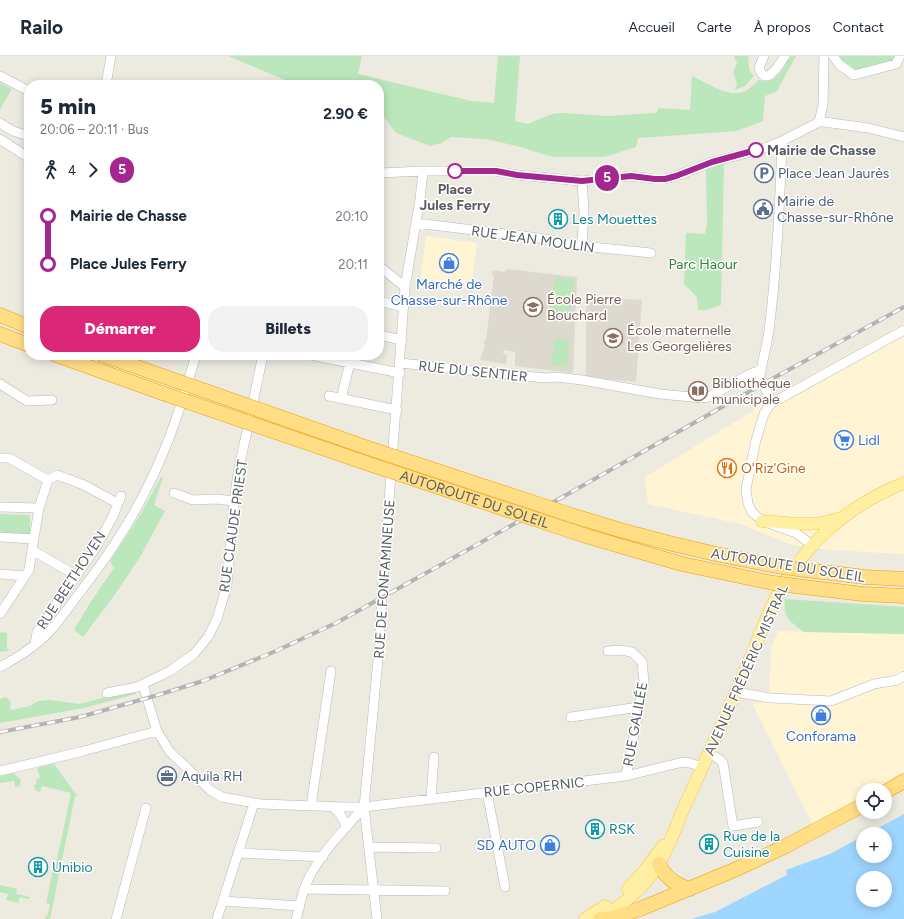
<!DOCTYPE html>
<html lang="fr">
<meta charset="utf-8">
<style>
body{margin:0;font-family:Figtree,sans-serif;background:#f2f2f3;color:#1f2937;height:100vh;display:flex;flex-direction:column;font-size:15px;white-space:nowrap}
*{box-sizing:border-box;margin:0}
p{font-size:13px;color:#747a83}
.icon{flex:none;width:22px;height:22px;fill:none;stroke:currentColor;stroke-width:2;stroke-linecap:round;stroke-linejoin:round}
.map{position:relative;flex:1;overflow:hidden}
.details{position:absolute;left:24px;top:24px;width:360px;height:280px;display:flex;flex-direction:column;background:#fff;border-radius:16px;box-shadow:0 2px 10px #0003}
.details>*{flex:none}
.badge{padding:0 8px;border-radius:13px;font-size:14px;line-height:26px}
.controls{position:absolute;left:856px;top:727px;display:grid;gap:8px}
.controls a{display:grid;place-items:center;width:36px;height:36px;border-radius:50%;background:#fff;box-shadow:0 2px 10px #0003;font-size:20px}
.map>.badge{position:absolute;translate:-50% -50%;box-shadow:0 0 0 2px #fff}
.legs{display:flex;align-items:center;gap:6px;height:44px;padding:0 16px;font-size:13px}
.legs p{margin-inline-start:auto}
.summary{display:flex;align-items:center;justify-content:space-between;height:68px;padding:0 16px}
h1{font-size:22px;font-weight:800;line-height:30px}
.action{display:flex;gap:8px;margin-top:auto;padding:8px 16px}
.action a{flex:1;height:46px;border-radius:16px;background:#db2777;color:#fff;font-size:16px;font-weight:800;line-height:46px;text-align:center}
.action a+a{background:#f2f2f3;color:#1f2937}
ul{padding:0 16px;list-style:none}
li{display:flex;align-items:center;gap:14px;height:48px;font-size:15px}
li i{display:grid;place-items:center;width:6px;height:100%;margin:0 5px;background:currentColor}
li i::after{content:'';width:10px;height:10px;margin:-5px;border:3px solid;border-radius:50%;background:#fff}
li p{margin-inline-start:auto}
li:first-child i{background:linear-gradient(#0000 50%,currentColor 0)}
li:last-child i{background:linear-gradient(currentColor 50%,#0000 0)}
header{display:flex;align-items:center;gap:24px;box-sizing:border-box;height:56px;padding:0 20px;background:#fff;border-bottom:1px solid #e0e1e3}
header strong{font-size:19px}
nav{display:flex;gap:22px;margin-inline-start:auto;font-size:14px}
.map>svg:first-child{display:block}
.commercial{fill:#fff4d3}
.education{fill:#ddd9cf}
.green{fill:#bce6bb}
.water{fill:#9ed6ff;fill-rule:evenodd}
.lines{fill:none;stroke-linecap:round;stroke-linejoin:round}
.minor-casing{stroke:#b6b9be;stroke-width:10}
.major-casing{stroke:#f7c64f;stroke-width:13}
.highway-casing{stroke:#eda000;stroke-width:15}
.minor{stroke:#fff;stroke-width:9}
.major{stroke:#ffefa3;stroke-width:12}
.highway{stroke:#ffde85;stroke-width:14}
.rail-casing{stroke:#b2b3b3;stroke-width:4}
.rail{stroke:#fff;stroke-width:2.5;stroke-dasharray:8;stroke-linecap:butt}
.highway-bridge-casing{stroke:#eda000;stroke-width:15;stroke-linecap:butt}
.highway-bridge{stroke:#ffde85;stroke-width:14}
.line-1-casing{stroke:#fff;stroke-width:9}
.line-1{stroke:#a4268f;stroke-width:6}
.stop-1-dot{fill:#fff;stroke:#a4268f;stroke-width:2}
.labels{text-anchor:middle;stroke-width:3;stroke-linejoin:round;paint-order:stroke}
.stop-label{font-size:14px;font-weight:bold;fill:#595d62;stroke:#fff;text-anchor:start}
.service-label{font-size:14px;fill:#4e5e75;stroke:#fff;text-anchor:start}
.culture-label{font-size:14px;fill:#0d838f;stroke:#fff;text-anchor:start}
.street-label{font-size:14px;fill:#595d62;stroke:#fff}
.park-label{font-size:14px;fill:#308332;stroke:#fff}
.shop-label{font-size:14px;fill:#366cbe;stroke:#fff}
.education-label{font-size:14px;fill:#785e54;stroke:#fff;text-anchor:start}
.food-label{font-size:14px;fill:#c56008;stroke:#fff;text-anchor:start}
</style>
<header>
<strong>Railo</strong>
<nav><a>Accueil</a><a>Carte</a><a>À propos</a><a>Contact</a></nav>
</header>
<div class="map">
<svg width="904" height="863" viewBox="0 0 904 863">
<rect width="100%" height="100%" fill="#edeae0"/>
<path class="commercial" d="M426 180 477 187 471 233 420 227Z
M904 267V498L829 494 792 489 740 468 648 448 645 421 753 355 758 348Z
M778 575 904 578V717L875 734H863V741L813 770 752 647 765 646 769 637 771 593Z"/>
<path class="education" d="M506 213 577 221 573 317 515 310V296L504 294 503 298 507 299 506 308 480 304 485 290 484 289V284H486L494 219H492L493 214 505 216Z
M586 241 642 244 636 326 586 321Z"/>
<path class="green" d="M228 0H362L358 18 471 45 494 47 498 0H520L515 65 528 68 552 58 562 57 608 60 656 57 659 52 690 54 692 20C707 27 730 44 747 34 751 32 755 27 759 24 777 30 782 13 791 0H796L777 35 765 40 763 65 736 75 638 82 636 91 604 101H553L517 90 486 83 451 81 441 87 430 90 396 77 379 55V29H297Z
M734 0H748L749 14 754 20 745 30 735 34 737 28 733 16 737 7Z
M836 0H894L892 4 853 17Z
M0 27 12 33 0 53Z
M724 107 721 249 706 254H698L697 241 684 228 686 177 705 178 707 168 706 113Z
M555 221 575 223 570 260 550 258Z
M554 283 569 284 567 311 552 309Z
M161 421H163L154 449 165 455 140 501 116 537 83 581 74 574 90 547 114 512 110 505 139 461Z
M0 458 30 459V477L28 480 0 478Z
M785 543 904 551V578L804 576C791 566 782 561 785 543Z
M0 576 7 577V593H11L7 595 0 596Z
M135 635 136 638 84 652 0 667V643L6 641 11 646 10 652 12 654 30 650 38 645 49 644 80 648 110 640Z
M54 708 77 740H75L50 863H45V860L47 861 50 848 46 847 47 843 53 813H55L71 737 42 730 40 736 35 734 34 729 37 728 36 723 40 722 37 712Z
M13 717 21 724 20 730 15 731 14 725 0 727V720Z
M0 829 17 833 16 838 30 841 29 843 20 841 18 847 6 844 8 838 0 836Z"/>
<path class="water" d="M904 758V863H691L715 856 787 819 786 814 830 798 863 780V800H885V778H867ZM863 822H885V844H863Z"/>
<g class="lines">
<defs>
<path id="minor" d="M764 0 759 12C766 33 780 7 785 0
M833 0 840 9 854 19 896 8 900 0
M0 20 29 35
M106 29 111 0
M819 66 823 49 824 0
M0 67 13 75 29 80
M0 83 29 102
M379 117 423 115H495L517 119 582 125 631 120 655 123H665L676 120 712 106 759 94 782 85 819 66H824L868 72 904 81
M416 167 539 182 582 190 651 197
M582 190 584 155 582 125
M379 210 405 231
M379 245 404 251
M379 279 402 284
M311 299 400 317
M400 307 545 322 556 321 582 324 660 338 702 342 709 341 750 318 761 314
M0 328 27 345 52 344
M329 340 397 354
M341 343 350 306
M772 347 760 321C762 305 767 290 769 274 777 211 780 147 782 85
M0 402H9L48 424
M48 424 39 452 32 494 77 520
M48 424 57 419 84 429 117 447
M174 437 193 444 216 443 234 445
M0 451 39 452
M0 481 33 483
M812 489 796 477 762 465 752 456 748 448 746 433 756 384 764 358 769 350 772 347 904 274
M0 518 25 520
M0 558 29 514 32 494
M35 588 37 576 95 493 113 460 121 440
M608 595 620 594 632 596 642 606 644 625 626 720
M0 611C18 601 35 591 49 576 61 563 71 548 81 535 114 493 143 446 163 397 177 365 186 332 196 299
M143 629 157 675 170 696 210 734 222 741 261 748 343 751H364L626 720 679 707 686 706 703 711
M736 636 770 642 831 645 874 628 897 624 904 620
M107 637 137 631 170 615 194 598 208 581 217 563 227 529 234 445 238 417 263 299
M571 661 639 651
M709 697 719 703 723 707 733 770 758 766
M0 715 80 696 157 675
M487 736 505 831
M431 743 434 701
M311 750 331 615
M333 751 340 758 347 771
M369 791 436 792
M238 797 323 801
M304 833 445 835
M223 845 300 850
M116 863 146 752
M217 863 254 747
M296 863C299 853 301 843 304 833 315 803 343 775 364 751
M377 863 364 751 379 593 382 538 405 231 420 143 423 115"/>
<path id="major" d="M762 465C787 466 813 472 836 463
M628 833 645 814 663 790
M599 862C623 850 644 831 659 808 670 789 677 767 686 747 706 704 725 661 744 617 756 590 765 562 779 536 808 484 849 449 904 427
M585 863 605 850"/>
<path id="highway" d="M0 259 29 271
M0 278 29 289
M56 299 165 338
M103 299 177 325
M574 460C643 482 712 499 783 511
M583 479 682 508 773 527
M806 514 865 521 904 523
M796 530 863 538 904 540
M885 736 904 725
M659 808C665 822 676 829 690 833
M600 863 613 862 640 853 739 812 786 790 863 749"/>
</defs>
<use href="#minor" class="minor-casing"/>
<use href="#major" class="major-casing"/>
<use href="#highway" class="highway-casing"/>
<use href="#minor" class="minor"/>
<use href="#major" class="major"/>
<use href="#highway" class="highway"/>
<defs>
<path id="rail" d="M0 676 80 661 158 639 203 625 276 595 338 566 559 443 770 324 904 251"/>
</defs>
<use href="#rail" class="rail-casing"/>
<use href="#rail" class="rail"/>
<defs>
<g id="highway-bridge">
<path d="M177 325 371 393 574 460"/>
<path id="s1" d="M165 338 366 407 583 479"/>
<path d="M783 511 806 514"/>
<path d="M773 527 796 530"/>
</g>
</defs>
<use href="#highway-bridge" class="highway-bridge-casing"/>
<use href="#highway-bridge" class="highway-bridge"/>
</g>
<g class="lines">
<defs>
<path id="line-1" d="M455 115H496L517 119 582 125 631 120 655 123H665L676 120 712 106 756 94"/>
</defs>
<use href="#line-1" class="line-1-casing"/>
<use href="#line-1" class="line-1"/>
</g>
<defs>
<symbol id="parking-ring" viewBox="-11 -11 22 22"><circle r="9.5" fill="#fff" stroke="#5c6f8a" stroke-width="1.5"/><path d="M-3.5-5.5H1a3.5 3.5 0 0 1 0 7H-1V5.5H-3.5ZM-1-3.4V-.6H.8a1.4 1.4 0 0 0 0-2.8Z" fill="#5c6f8a"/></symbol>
<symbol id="civic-ring" viewBox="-11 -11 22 22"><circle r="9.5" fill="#fff" stroke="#5c6f8a" stroke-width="1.5"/><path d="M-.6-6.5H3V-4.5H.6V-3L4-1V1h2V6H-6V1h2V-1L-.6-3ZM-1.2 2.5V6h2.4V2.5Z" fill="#5c6f8a"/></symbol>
<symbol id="building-ring" viewBox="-11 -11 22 22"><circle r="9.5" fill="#fff" stroke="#0f9aa8" stroke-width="1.5"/><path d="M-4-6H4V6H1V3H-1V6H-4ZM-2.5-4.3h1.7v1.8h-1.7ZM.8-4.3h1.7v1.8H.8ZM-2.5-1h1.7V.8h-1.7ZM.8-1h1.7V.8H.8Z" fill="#0f9aa8"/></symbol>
<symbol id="shop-ring" viewBox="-11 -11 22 22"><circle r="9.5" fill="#fff" stroke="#3f7fe0" stroke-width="1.5"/><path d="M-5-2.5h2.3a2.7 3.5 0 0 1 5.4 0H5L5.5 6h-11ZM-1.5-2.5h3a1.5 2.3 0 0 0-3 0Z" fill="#3f7fe0"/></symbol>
<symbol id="school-ring" viewBox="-11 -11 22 22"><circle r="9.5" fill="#fff" stroke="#8d6e63" stroke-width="1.5"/><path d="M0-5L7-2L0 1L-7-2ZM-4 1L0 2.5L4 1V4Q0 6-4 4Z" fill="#8d6e63"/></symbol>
<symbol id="library-ring" viewBox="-11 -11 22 22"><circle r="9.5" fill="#fff" stroke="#8d6e63" stroke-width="1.5"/><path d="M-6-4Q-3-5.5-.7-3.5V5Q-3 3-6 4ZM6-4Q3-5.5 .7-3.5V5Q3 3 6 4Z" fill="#8d6e63"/></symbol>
<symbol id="supermarket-ring" viewBox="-11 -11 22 22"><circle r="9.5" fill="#fff" stroke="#3f7fe0" stroke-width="1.5"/><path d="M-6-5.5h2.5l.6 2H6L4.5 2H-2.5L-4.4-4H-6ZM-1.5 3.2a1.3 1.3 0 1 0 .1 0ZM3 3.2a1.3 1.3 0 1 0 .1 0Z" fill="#3f7fe0"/></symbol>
<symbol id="restaurant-ring" viewBox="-11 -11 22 22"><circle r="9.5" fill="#fff" stroke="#e8710a" stroke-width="1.5"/><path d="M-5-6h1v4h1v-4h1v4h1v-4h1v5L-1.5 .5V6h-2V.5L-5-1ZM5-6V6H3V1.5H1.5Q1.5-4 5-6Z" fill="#e8710a"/></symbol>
<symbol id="office-ring" viewBox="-11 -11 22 22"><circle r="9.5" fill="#fff" stroke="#5c6f8a" stroke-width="1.5"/><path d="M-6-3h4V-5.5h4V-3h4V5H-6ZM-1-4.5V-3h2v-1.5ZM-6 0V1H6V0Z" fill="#5c6f8a"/></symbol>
</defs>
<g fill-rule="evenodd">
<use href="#parking-ring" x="753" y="106" width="22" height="22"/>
<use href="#civic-ring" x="752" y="142" width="22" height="22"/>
<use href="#building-ring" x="547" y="152" width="22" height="22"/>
<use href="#shop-ring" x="438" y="196" width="22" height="22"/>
<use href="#school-ring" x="522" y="240" width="22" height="22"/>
<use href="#school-ring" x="602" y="271" width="22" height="22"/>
<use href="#library-ring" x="687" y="324" width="22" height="22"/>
<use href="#supermarket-ring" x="833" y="373" width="22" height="22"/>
<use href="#restaurant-ring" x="716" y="401" width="22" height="22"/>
<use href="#shop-ring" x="810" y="648" width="22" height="22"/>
<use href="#office-ring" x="156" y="709" width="22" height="22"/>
<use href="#building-ring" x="584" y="762" width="22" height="22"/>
<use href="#building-ring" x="698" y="777" width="22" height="22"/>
<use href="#shop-ring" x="539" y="778" width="22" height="22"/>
<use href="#building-ring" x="27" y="800" width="22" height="22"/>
</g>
<g class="stop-1-dot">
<circle cx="756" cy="94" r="7"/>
<circle cx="455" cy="115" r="7"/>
</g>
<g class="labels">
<g class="stop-label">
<text x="767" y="99">Mairie de Chasse</text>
<text x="455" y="138" text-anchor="middle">Place<tspan x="455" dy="16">Jules Ferry</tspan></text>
</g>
<g class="service-label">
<text x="778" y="122">Place Jean Jaurès</text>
<text x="777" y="150">Mairie de<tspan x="777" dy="16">Chasse-sur-Rhône</tspan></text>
<text x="181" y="725">Aquila RH</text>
</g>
<g class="culture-label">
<text x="572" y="168">Les Mouettes</text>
<text x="609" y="778">RSK</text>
<text x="723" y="785">Rue de la<tspan x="723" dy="16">Cuisine</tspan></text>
<text x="52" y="816">Unibio</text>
</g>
<g class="street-label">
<text transform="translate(533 183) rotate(8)" y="5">RUE JEAN MOULIN</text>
<text transform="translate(473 315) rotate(6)" y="5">RUE DU SENTIER</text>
<text dy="5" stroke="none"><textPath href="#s1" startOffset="327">AUTOROUTE DU SOLEIL</textPath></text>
<text transform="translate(233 470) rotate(-82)" y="5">RUE CLAUDE PRIEST</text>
<text transform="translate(788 509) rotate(9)" y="5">AUTOROUTE DU SOLEIL</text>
<text transform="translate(384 523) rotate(-86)" y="5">RUE DE FONFAMINEUSE</text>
<text transform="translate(71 524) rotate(-57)" y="5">RUE BEETHOVEN</text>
<text transform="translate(746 614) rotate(-66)" y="5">AVENUE FRÉDÉRIC MISTRAL</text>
<text transform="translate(635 668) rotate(-80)" y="5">RUE GALILÉE</text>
<text transform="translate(534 731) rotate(-6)" y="5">RUE COPERNIC</text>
</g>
<g class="park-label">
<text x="703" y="213">Parc Haour</text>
</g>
<g class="shop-label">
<text x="449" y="233">Marché de<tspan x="449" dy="16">Chasse-sur-Rhône</tspan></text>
<text x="858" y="389" text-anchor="start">Lidl</text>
<text x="821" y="685">Conforama</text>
<text x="536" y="794" text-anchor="end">SD AUTO</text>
</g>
<g class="education-label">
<text x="547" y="248">École Pierre<tspan x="547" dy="16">Bouchard</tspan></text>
<text x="627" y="279">École maternelle<tspan x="627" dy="16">Les Georgelières</tspan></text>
<text x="712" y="332">Bibliothèque<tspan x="712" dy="16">municipale</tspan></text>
</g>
<g class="food-label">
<text x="741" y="417">O'Riz'Gine</text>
</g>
</g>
</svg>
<div class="controls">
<a><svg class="icon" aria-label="locate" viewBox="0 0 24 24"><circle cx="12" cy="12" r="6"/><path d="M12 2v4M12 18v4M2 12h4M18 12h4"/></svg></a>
<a>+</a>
<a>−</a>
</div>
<b class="badge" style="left:607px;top:122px;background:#a4268f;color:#fff">5</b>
<section class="details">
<div class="summary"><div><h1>5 min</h1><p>20:06 – 20:11 · Bus</p></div><b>2.90 €</b></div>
<div class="legs"><svg class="icon" aria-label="walk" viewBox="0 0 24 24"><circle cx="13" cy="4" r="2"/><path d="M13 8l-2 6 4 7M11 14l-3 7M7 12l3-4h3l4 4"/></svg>4<svg class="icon" aria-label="forward" viewBox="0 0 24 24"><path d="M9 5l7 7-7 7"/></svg><b class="badge" style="background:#a4268f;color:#fff">5</b></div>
<ul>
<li><i style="color:#a4268f"></i><b>Mairie de Chasse</b><p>20:10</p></li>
<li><i style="color:#a4268f"></i><b>Place Jules Ferry</b><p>20:11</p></li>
</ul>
<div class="action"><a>Démarrer</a><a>Billets</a></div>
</section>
</div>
